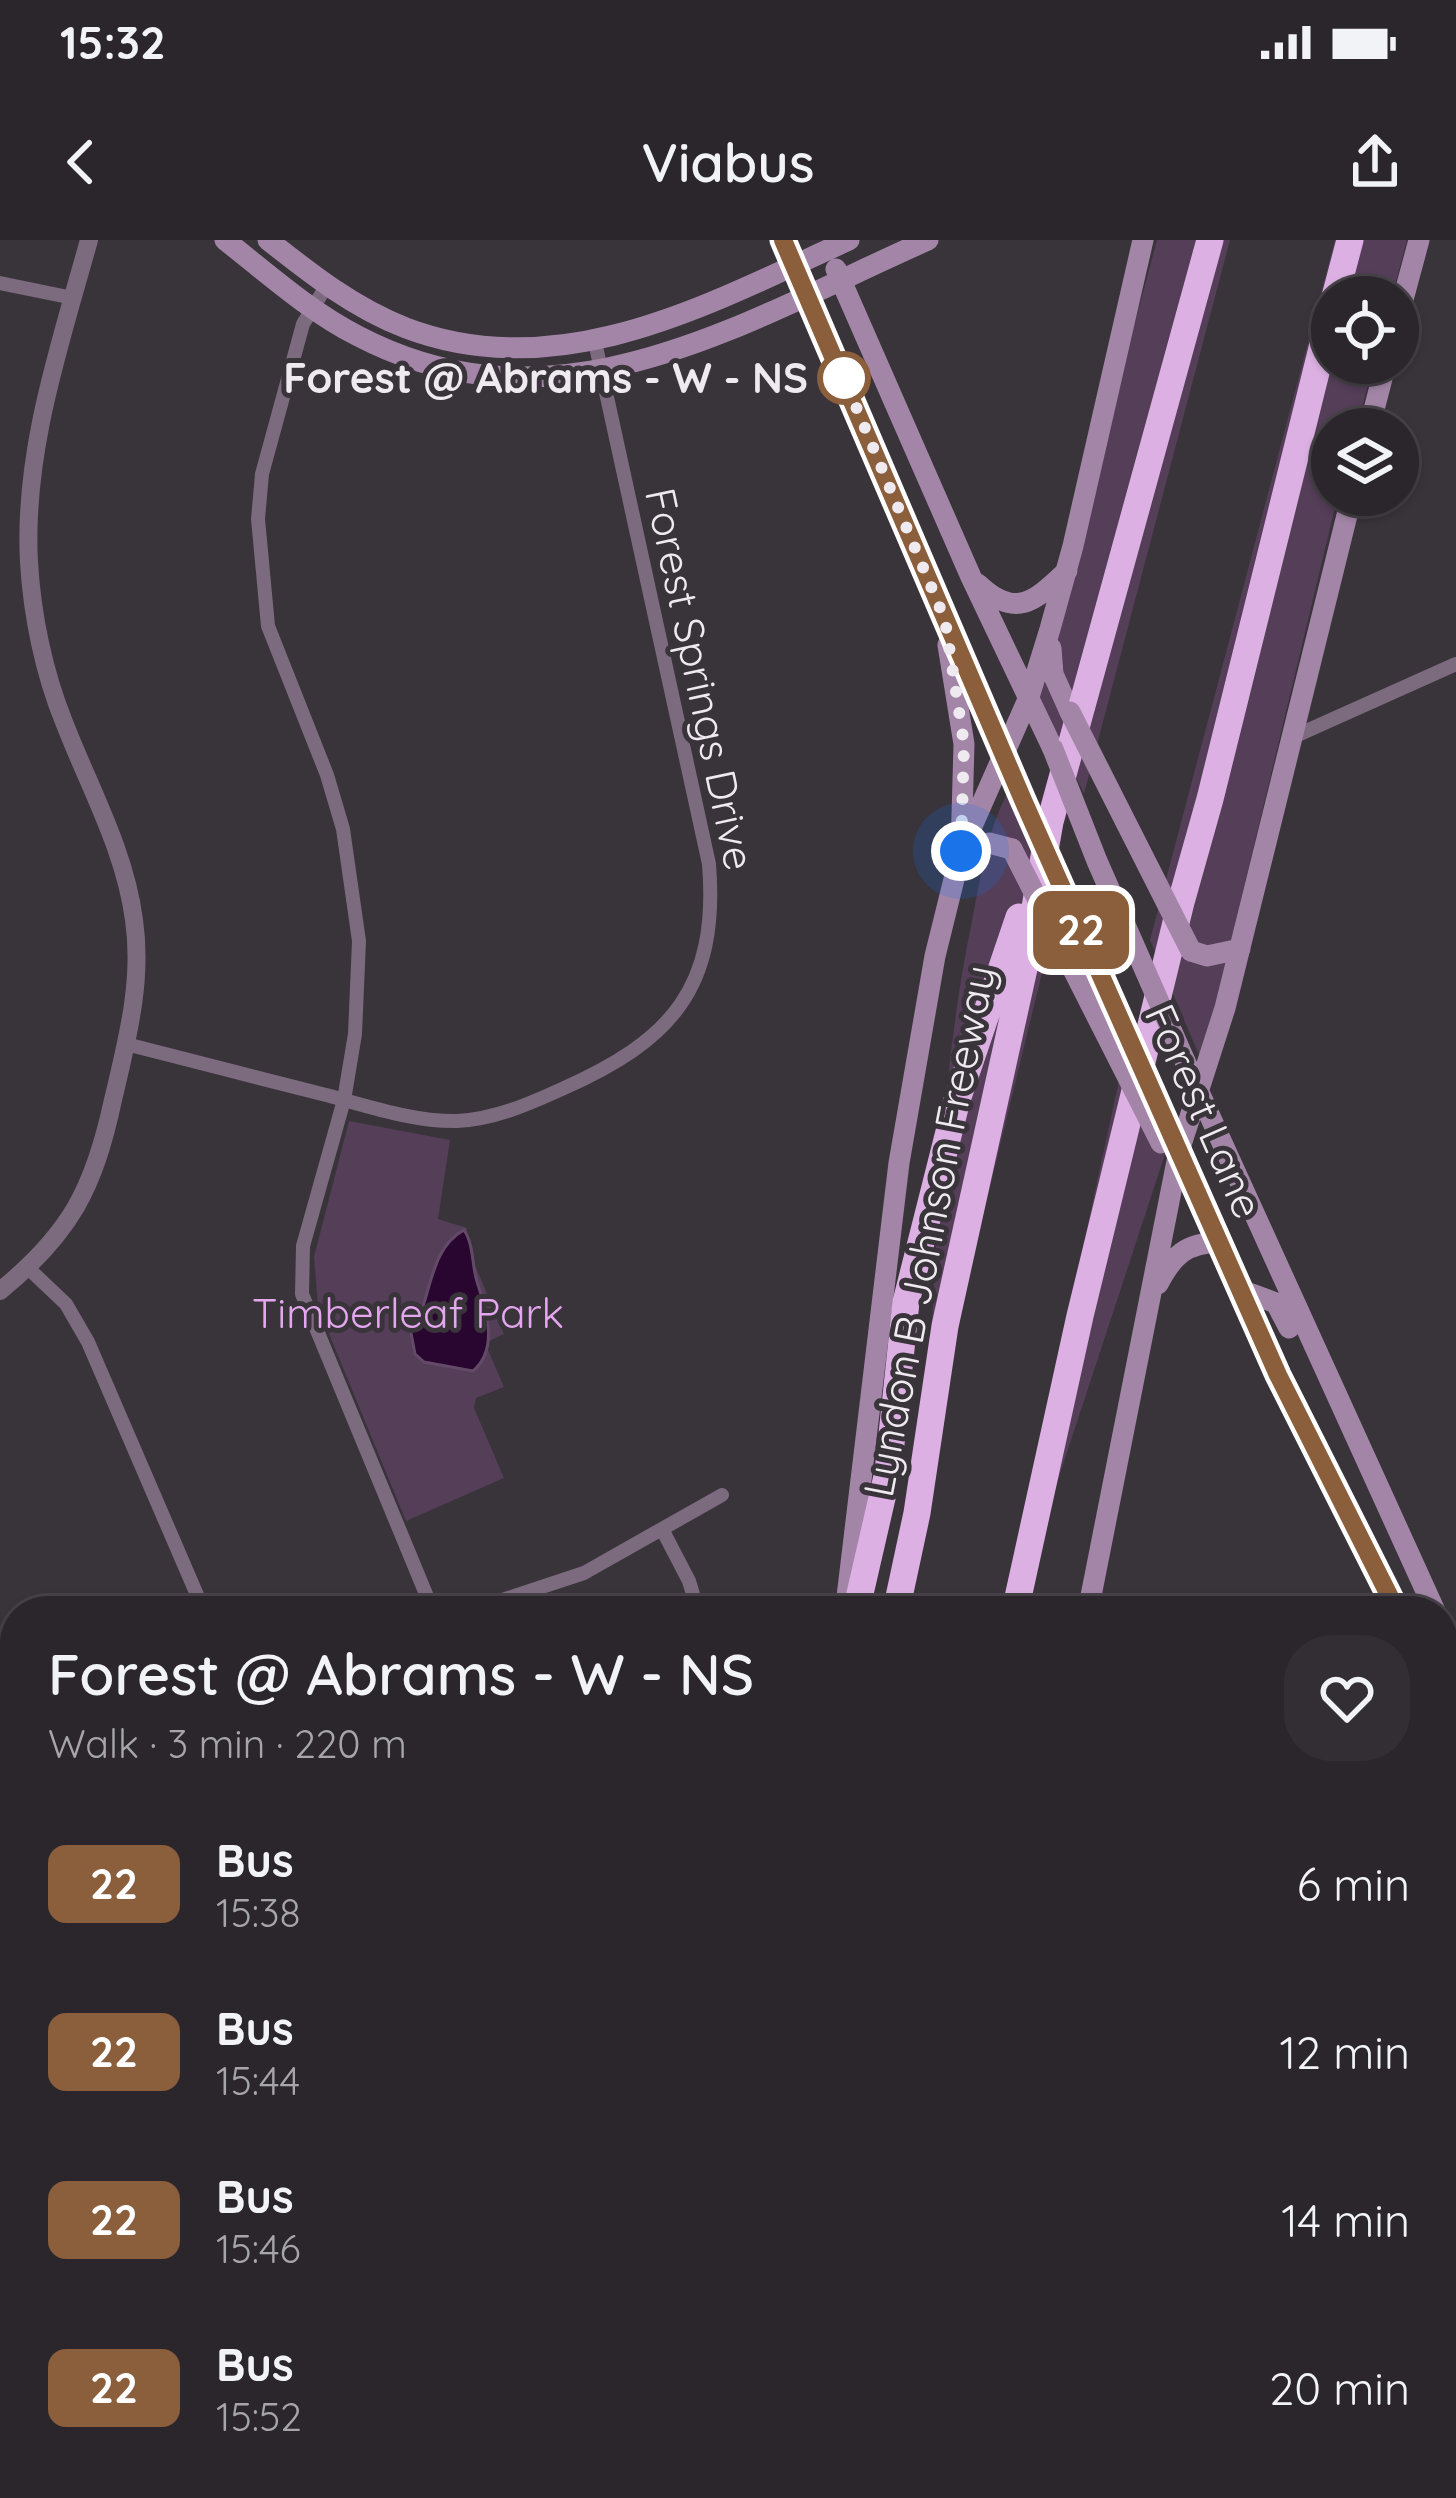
<!DOCTYPE html>
<meta charset="utf-8">
<style>
body{margin:0;font-family:Quicksand,sans-serif;background:#332e34;color:#f1f3f6;height:100vh;display:flex;flex-direction:column;font-size:45px;white-space:nowrap}
*{box-sizing:border-box;margin:0}
p{font-size:39px;color:#a6a5a9}
.icon{flex:none;width:66px;height:66px;fill:none;stroke:currentColor;stroke-width:2;stroke-linecap:round;stroke-linejoin:round}
.map{position:relative;flex:1;overflow:hidden}
.drawer{position:absolute;left:0px;top:1356px;width:1458px;height:903px;display:flex;flex-direction:column;background:#2b262c;border-radius:48px 48px 0 0;box-shadow:0 3px 9px #0004,0 0 0 3px #474348}
.drawer>*{flex:none}
.badge{padding:0 24px;border-radius:18px;font-size:42px;line-height:78px}
.fabs{position:absolute;left:1311px;top:36px;display:grid;gap:24px}
.fabs a{display:grid;place-items:center;width:108px;height:108px;border-radius:50%;background:#2b262c;box-shadow:0 3px 9px #0004,0 0 0 3px #474348;font-size:60px}
.you{position:absolute;width:60px;height:60px;margin:-30px;border:9px solid #fff;border-radius:50%;background:#1a73e8;box-shadow:0 0 0 18px #1a73e833}
.map>.badge{position:absolute;translate:-50% -50%;box-shadow:0 0 0 6px #fff}
.round{display:grid;place-items:center;flex:none;width:126px;height:126px;border-radius:48px;background:#332e34}
.head{display:flex;align-items:center;justify-content:space-between;height:204px;padding:0 48px}
h1{font-size:57px;font-weight:600;line-height:90px}
ul{padding:0;list-style:none}
li{display:flex;align-items:center;gap:36px;height:168px;padding:0 48px}
li div{flex:1}
li b{display:block;font-size:45px}
li em{font-style:normal}
li .badge{min-width:132px;font-weight:700;text-align:center}
.status{display:flex;justify-content:space-between;align-items:center;height:84px;padding:0 60px;background:#2b262c;direction:ltr}
.status svg{height:33px;fill:currentColor}
header{display:flex;justify-content:space-between;align-items:center;height:156px;padding:0 48px;background:#2b262c;font-size:54px;font-weight:600}
.map>svg:first-child{display:block}
.green{fill:#543e58}
.water{fill:#29062f;stroke:#644a69;stroke-width:3}
.lines{fill:none;stroke-linecap:round;stroke-linejoin:round}
.stream{stroke:#644a69;stroke-width:4.5}
.minor{stroke:#7c6a7e;stroke-width:14}
.tertiary{stroke:#7c6a7e;stroke-width:18}
.secondary{stroke:#a386a7;stroke-width:21}
.motorway{stroke:#dcb0e3;stroke-width:27}
.secondary-bridge{stroke:#a386a7;stroke-width:21}
.line-casing{stroke:#fff;stroke-width:27}
.line{stroke:#8b5e3c;stroke-width:18}
.walk{stroke:#eeeaef;stroke-width:12;stroke-dasharray:0 21.6}
.stop-dot{fill:#fff;stroke:#8b5e3c;stroke-width:6}
.labels{text-anchor:middle;stroke-width:10;stroke-linejoin:round;paint-order:stroke}
.stop-label{font-size:42px;font-weight:bold;fill:#eeeaef;stroke:#39333a;text-anchor:end}
.street-label{font-size:42px;fill:#eeeaef;stroke:#39333a}
.park-label{font-size:42px;fill:#e3a7ed;stroke:#39333a}
</style>
<div class="status"><b>15:32</b><svg viewBox="0 0 49 12"><path d="M0 12V9h3v3zM5 12V6h3v6zM10 12V3h3v9zM15 12V0h3v12zM26 1h20v11H26zM47 4h2v5h-2z"/></svg></div>
<header><svg class="icon" aria-label="back" viewBox="0 0 24 24"><path d="M15 5l-7 7 7 7"/></svg>Viabus<svg class="icon" aria-label="share" viewBox="0 0 24 24"><path d="M12 15V3M7 8l5-5 5 5M5 13v7h14v-7"/></svg></header>
<div class="map">
<svg width="1456" height="2258" viewBox="0 0 1456 2258">
<rect width="100%" height="100%" fill="#39333a"/>
<path class="green" d="M1157 0H1230L1084 554 1036 451Z
M1335 0H1407L1392 57H1332V123H1374L1356 189H1332V255H1338L1202 822 1150 700Z
M1009 550 1060 659 926 1210C936 1034 936 853 972 681 981 635 987 591 1009 550Z
M1126 808 1170 899 1015 1371 1071 1062Z
M349 881 450 900 438 979 467 988 466 1004 504 1094 485 1103 504 1147 476 1158 474 1168 504 1238 406 1281 318 1067 314 1017Z
M15 2009V2168L0 2181V2016Z"/>
<path class="water" d="M464 990C473 1003 472 1022 476 1038 484 1066 501 1107 473 1131L424 1122 415 1114 411 1093C432 1062 427 1010 464 990Z"/>
<g class="lines">
<path class="stream" d="M0 2080 15 2081"/>
<path class="minor" d="M0 43 73 58
M327 45 303 84 262 234 258 279 268 386 327 535 343 589 359 701 355 794 344 860 303 1006 302 1054 433 1371
M1293 497 1456 424
M126 804C191 821 257 837 322 854 365 865 413 882 457 881 495 879 529 864 562 849 671 801 719 748 709 624L595 102
M28 1028 66 1064 88 1102 204 1371
M663 1291 689 1341 698 1371
M469 1371 584 1333 722 1255
M0 1451 15 1477
M0 2004 15 1998
M423 2258 425 2244"/>
<path class="tertiary" d="M0 1051C71 993 94 948 113 860 127 800 143 741 134 680 125 610 89 547 64 482 44 433 32 375 29 322 23 212 60 105 89 0"/>
<path class="secondary" d="M225 0C267 33 309 71 358 96 559 201 744 81 928 0
M268 0C311 34 354 68 406 88 561 147 711 63 849 0
M783 0 1023 560
M836 29 971 337 1053 509
M1398 78 1419 0
M1369 189 1386 123
M978 344C1016 380 1035 361 1067 331
M948 405 964 504 961 611 989 603 1012 609
M1051 408 1053 434 1070 472
M1191 711 1207 716 1240 709
M1184 819 1435 1371
M1156 859 1278 1135 1397 1371
M1158 1044C1173 1015 1186 1003 1220 1002
M1241 1050 1276 1063 1289 1088
M846 1365 899 923 935 716 961 611 1029 457 1050 389 1073 306 1143 0
M1088 1371 1179 911 1225 768 1352 255
M1443 1387 1456 1414
M1443 1458 1456 1483
M673 2258 676 2244
M878 2258 881 2244"/>
<path class="motorway" d="M1335 57 1350 0
M856 1371 888 1232 906 1062 957 860 1019 677
M896 1371 917 1273 945 1086 1025 724 1050 582 1210 0
M1015 1371 1080 1076 1181 662 1210 559 1332 68
M696 2258 699 2244
M831 2258 834 2244"/>
<path class="secondary-bridge" d="M1070 472 1191 711
M1053 509 1097 621 1184 819
M1023 560 1156 859
M1012 609 1161 903"/>
</g>
<g class="lines">
<defs>
<path id="line" d="M783 0 1023 560 1278 1135 1397 1371"/>
</defs>
<use href="#line" class="line-casing"/>
<use href="#line" class="line"/>
<path class="walk" d="M844 138 842 133 945 380 964 504 961 611"/>
</g>
<circle class="stop-dot" cx="844" cy="138" r="24"/>
<g class="labels">
<g class="stop-label">
<text x="808" y="153">Forest @ Abrams - W - NS</text>
</g>
<g class="street-label">
<text transform="translate(700 439) rotate(78)" y="15">Forest Springs Drive</text>
<text transform="translate(1204 871) rotate(66)" y="15">Forest Lane</text>
<text transform="translate(929 991) rotate(-79)" y="15">Lyndon B Johnson Freeway</text>
</g>
<g class="park-label">
<text x="408" y="1088">Timberleaf Park</text>
</g>
</g>
</svg>
<div class="fabs">
<a><svg class="icon" aria-label="locate" viewBox="0 0 24 24"><circle cx="12" cy="12" r="6"/><path d="M12 2v4M12 18v4M2 12h4M18 12h4"/></svg></a>
<a><svg class="icon" aria-label="layers" viewBox="0 0 24 24"><path d="M12 4l9 5-9 5-9-5zM3 14l9 5 9-5"/></svg></a>
</div>
<div class="you" style="left:961px;top:611px"></div>
<b class="badge" style="left:1081px;top:690px;background:#8b5e3c;color:#fff">22</b>
<section class="drawer">
<div class="head"><div><h1>Forest @ Abrams - W - NS</h1><p>Walk · 3 min · 220 m</p></div><a class="round"><svg class="icon" aria-label="heart" viewBox="0 0 24 24"><path d="M12 20l-8-8c-3-5 5-10 8-4 3-6 11-1 8 4z"/></svg></a></div>
<ul>
<li><span class="badge" style="background:#8b5e3c;color:#fff">22</span><div><b>Bus</b><p>15:38</p></div><em>6 min</em></li>
<li><span class="badge" style="background:#8b5e3c;color:#fff">22</span><div><b>Bus</b><p>15:44</p></div><em>12 min</em></li>
<li><span class="badge" style="background:#8b5e3c;color:#fff">22</span><div><b>Bus</b><p>15:46</p></div><em>14 min</em></li>
<li><span class="badge" style="background:#8b5e3c;color:#fff">22</span><div><b>Bus</b><p>15:52</p></div><em>20 min</em></li>
</ul>
</section>
</div>
